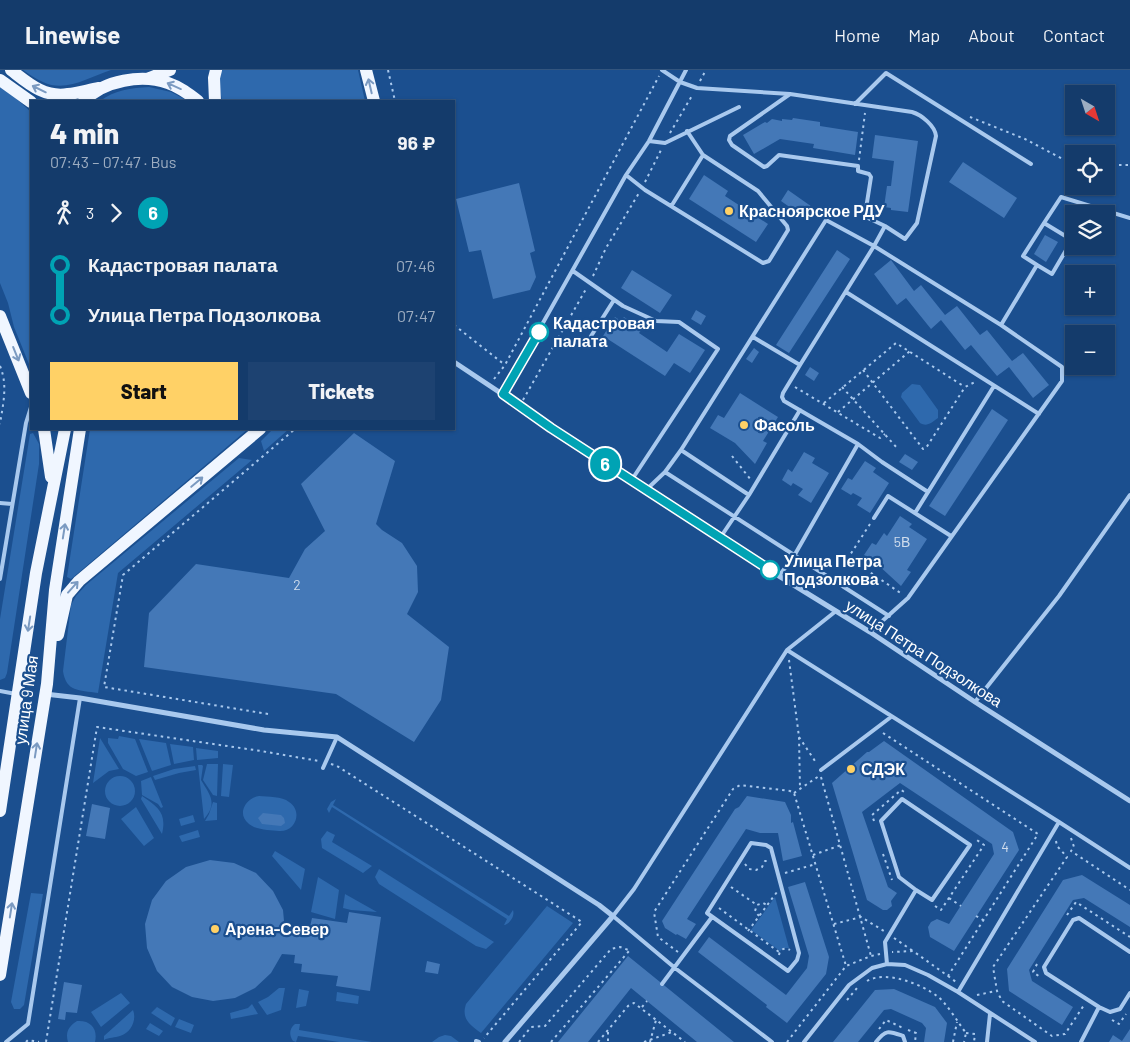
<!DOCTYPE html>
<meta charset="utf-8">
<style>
body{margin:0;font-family:Barlow,sans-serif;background:#1d4271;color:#f1f3f6;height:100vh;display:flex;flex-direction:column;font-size:19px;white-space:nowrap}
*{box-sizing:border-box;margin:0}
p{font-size:16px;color:#9dadc1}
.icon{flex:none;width:28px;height:28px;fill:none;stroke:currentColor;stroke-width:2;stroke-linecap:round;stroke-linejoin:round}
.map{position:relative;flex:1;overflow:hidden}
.panel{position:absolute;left:30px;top:30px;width:425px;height:330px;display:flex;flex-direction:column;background:#143b6b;border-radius:0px;box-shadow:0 1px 4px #0004,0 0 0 1px #33557e}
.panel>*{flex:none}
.badge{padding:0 10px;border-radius:16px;font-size:18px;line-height:32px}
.needle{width:32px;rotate:141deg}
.buttons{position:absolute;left:1065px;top:15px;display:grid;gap:10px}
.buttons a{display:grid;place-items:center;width:50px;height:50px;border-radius:0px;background:#143b6b;box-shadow:0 1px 4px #0004,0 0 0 1px #33557e;font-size:25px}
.map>.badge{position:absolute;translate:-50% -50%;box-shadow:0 0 0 2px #fff}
.legs{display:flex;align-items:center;gap:8px;height:55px;padding:0 20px;font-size:16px}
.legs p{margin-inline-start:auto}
.summary{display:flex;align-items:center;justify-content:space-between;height:85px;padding:0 20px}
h1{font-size:28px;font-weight:800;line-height:38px}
.cta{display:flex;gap:10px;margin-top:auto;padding:10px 20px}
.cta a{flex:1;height:58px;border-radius:0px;background:#ffd166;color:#111;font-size:20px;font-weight:800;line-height:58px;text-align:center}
.cta a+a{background:#1d4271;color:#f1f3f6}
ul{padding:0 20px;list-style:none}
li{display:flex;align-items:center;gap:18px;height:50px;font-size:19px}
li i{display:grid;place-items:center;width:8px;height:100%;margin:0 6px;background:currentColor}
li i::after{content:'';width:12px;height:12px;margin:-6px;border:4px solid;border-radius:50%;background:#143b6b}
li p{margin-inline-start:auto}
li:first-child i{background:linear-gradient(#0000 50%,currentColor 0)}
li:last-child i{background:linear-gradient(currentColor 50%,#0000 0)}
header{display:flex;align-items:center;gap:30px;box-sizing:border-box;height:70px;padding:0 25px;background:#143b6b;border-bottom:1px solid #33557e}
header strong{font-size:24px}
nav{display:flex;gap:28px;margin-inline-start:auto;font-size:18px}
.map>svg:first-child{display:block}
.green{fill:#2e69ad}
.building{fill:#4478b7}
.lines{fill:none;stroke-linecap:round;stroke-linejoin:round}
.path{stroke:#a9c9ee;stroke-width:2;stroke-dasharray:2.5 4;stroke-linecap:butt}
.lane{stroke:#a9c9ee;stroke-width:4}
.street{stroke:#a9c9ee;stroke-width:5}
.primary{stroke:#f0f6ff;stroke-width:12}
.oneway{stroke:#7b9ac1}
.line-1-casing{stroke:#fff;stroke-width:11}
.line-1{stroke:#00a3b4;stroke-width:8}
.poi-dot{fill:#ffd166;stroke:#1b4f8f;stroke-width:2}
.stop-1-dot{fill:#fff;stroke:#00a3b4;stroke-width:2.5}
.labels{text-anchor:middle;stroke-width:4.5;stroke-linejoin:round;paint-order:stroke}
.number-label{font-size:14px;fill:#d0dded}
.poi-label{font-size:16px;font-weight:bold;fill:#fff;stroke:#1b4f8f;text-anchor:start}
.stop-label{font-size:16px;font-weight:bold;fill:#fff;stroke:#1b4f8f;text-anchor:start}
.street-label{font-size:16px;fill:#fff;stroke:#1b4f8f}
</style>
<header>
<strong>Linewise</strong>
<nav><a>Home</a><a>Map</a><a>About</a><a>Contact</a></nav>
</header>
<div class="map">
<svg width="1130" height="972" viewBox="0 0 1130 972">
<rect width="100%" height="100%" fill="#1b4f8f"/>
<path class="green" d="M23 0H111C89 7 66 23 43 12 36 9 29 4 23 0Z
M221 0H358L365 31H222L219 13Z
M0 16 9 22 31 42V299L14 257 8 233 0 213Z
M149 17 171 22 188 31H100C115 20 131 18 149 17Z
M912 314 920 315 938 340V348C931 353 927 357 920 353L901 327 902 323Z
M90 359H248L71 509 67 507Z
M273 359H289L264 381 261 371Z
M33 363 39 374V394L7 603 5 608 0 610V549L30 364Z
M239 388 252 390 118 503 98 623C79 620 66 622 63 601L71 535 76 526 86 515Z
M119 666 135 669 148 702 136 706 123 699 108 673V668L118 669Z
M100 668 119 699 109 701 93 713Z
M139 669 166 673 171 695 152 701Z
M170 674 193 677 194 690 174 694Z
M196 678 218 681V688L197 690Z
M207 694H218L217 726 213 725 203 710Z
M223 694 233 695 229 727 221 726Z
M198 695H202L203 696 201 710C210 725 218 733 204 749Z
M195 696 196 700 179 703 155 710 153 706 174 699Z
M105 721a15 15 0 1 1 30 0a15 15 0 1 1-30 0Z
M151 707 163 737 161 738 158 734 142 725 141 711Z
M142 726C158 737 167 743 162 764L141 729Z
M259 726C268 727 282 726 289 732 303 741 296 762 279 761 271 760 256 760 249 754 236 744 246 728 259 726Z
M336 729 333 735 509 846 513 840C515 846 510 854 504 855L507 849 332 737 329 743 327 739 331 732Z
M213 732 217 733V750L205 751 209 744Z
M136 737 154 768 144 776 121 749Z
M193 745 195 752 181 756 179 749Z
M198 760 200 767 182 772 179 766Z
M327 761 335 765 332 772 372 796 363 803 322 778 321 769Z
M275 781 305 799 301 820 272 786Z
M379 799 494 872 486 879 476 876 379 814 375 807Z
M318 807 339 820 335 849 311 842Z
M31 823 43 824 24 935 20 939H14L11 932Z
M345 824 377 842 351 840 343 838Z
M775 827 789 878H784L780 881 751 860Z
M547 836 573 853 481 963C470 955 461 949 466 934Z
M279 918H285L281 940 267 945 258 932 268 927Z
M299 919 309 921 306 936 296 938Z
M337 922 359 926 358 934 336 931Z
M121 923 130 933 101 957 91 942Z
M252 934 258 944 231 949 230 943 248 938Z
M157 937 175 948 171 956 151 943Z
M133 940C137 950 131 963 120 966 115 968 109 967 104 970V966Z
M179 949 194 955 191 963 175 957Z
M77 951C91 950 98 959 95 972H68C65 962 69 956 77 951Z
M150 953 163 961 159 966 146 959Z
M295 954H300L299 960 372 972H339L298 966 296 972 293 971C289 965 289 959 295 954Z
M445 965 451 966 459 972H432L439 967Z"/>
<path class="building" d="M793 48 820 52V56L858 62 855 85 813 78 814 74 780 69 754 84 743 65 765 52 767 53 772 49 782 51V49L792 50Z
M875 65 918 71 908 142 891 140V138L884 137 887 116H891L894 91 872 88Z
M963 92 1017 128 1004 148 949 112Z
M704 105 728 121 725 126 768 154 756 172 689 129Z
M519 113 535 181 530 183 536 207 530 220 493 229 481 180 469 182 456 129Z
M788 120 815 139 808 150 781 131Z
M1045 165 1058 172 1046 192 1034 184Z
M837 180 850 189 789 283 776 275Z
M891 190 914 221 921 215 945 245 957 236 980 265 987 260 1012 291 1023 283 1049 315 1033 328 1009 297 997 306 971 275 965 280 941 250 931 259 906 228 897 235 874 204Z
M632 200 672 225 660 243 621 218Z
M696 240 706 246 701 255 691 249Z
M615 247 621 251 624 247 642 259 639 263 667 282 679 264 705 280 690 303 674 293 665 306 603 266Z
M754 278 759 282 752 293 746 289Z
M810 297 819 303 814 311 805 305Z
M740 323 778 347 763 371 767 373 755 394 735 373 710 358 718 345 724 348Z
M992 339 1008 350 945 446 929 436Z
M354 363 395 391 376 454 382 460 402 473 417 496 418 522 407 544 449 577 441 630 414 672 336 624 144 597 149 543 196 494 289 508 305 479 325 461 301 414Z
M804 382 815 388 812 393 829 403 811 433 798 425 803 419 793 413 791 416 782 410 788 399 792 402Z
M905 384 918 392 912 400 899 392Z
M865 391 876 398 873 402 889 413 870 443 857 435 862 428 853 423 851 425 841 419 848 408 852 410Z
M900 446 912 454 909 457 927 469 907 500 911 502 901 516 877 494 864 485 872 473 876 475 884 463 887 466Z
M884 671 1013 762 1019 780 954 881 930 867 928 857 931 852 937 849 949 854 994 784 992 774 900 713 862 742 888 817 897 823 891 831 892 836 887 840H883L867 830 832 713 867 682H869Z
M747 726 785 732 791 745V753L793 752 802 786 783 791 778 763H760L746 759 687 849 696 854 686 869 677 864 676 865 665 858 662 851 735 739 739 737Z
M92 734 110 738 105 769 86 766Z
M263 743 281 745 284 748 285 753 281 756 262 754 258 748Z
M210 790 234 793 256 803 273 821 283 840 285 862 300 864 301 855 310 857 312 848 347 853 349 842 381 847 370 921 336 916 338 906 301 902 302 894 294 893 295 885 282 884 271 903 255 918 235 928 213 931 192 927 172 917 157 901 147 878 145 854 152 830 166 811 186 797Z
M1082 805 1130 835V857L1084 828 1073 830 1029 900 1032 911 1073 937 1062 955 1009 921 1007 899 1063 810Z
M805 812 829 887 826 904 787 953 766 937 767 935 698 882 709 867 786 925 807 898 809 886 788 817Z
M628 886 734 972H697L631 918 588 972H558Z
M427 891 440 894 438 904 425 902Z
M64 912 82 915 77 943 66 942 65 950 58 949Z
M894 919 935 937 947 953 944 972H924L926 958 922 953 891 939 884 940 858 972H833L875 920Z
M1130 959V972H1109L1113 965 1122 971Z"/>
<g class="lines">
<path class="path" d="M388 0 395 31
M700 11 706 0
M970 47 1025 69 1074 95
M670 63 693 24
M859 90 865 43
M1106 95H1130
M645 112 661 80
M593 206 606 178 639 123
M454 255 505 295
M0 296C8 315 3 334 0 354
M863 300 923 379 926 378 965 317 975 312
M494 309 505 295 659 6
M795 317 880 368 885 364
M842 317 898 379
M523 330 586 219
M824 333 896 273 965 317
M838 342 910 281
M732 386 751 410
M870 454 850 485 852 490 902 524
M789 590 799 667 800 719
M268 644 104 617 123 505 295 359
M883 663 1038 764 948 906 913 881 892 882
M799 667 817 694
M331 694 337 696 582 852 484 968
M821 707 871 886
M794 723 819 706
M874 751 872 745 901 720 906 723
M1071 768 1074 777 1071 781 1130 820
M1056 771 1057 776 1067 787 993 897 997 921 1002 931 1052 966 1065 964 1084 935
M883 784 892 810
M813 785 841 775
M745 794 749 799 756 800 762 797 765 791H767
M785 803 816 794
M731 817 757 835
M949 828 961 836
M935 836 941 840 984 775 974 768
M719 838 779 882
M1067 845 1076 832 1130 867
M759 846 755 841 757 835 763 833 767 835
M976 846 983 850
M834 854 861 847 884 861
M748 861 777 822
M894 868 913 881
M678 882 658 867 654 842 733 719 740 715 790 721 794 723 846 896
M779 885C780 879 785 877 790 880
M1037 894 1033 902 1040 907
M948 906 956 912
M867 911C886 900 921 914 937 926 946 932 959 954 966 963L964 972
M977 925 996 921
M847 930 857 918
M642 937 647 931
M1112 950 1119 954 1126 944
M879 959 886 950 903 958
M908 960 916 963 915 972
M608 962V972
M966 963 975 964 974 972
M26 972 28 970 39 972
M46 972 97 657 261 681 319 691
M519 972 531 957 545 956 611 879 620 877 631 881
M551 972 629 881
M598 972 628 936 634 933 685 972
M644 972 672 962
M650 972 656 950
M787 972 846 896 871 886 880 884
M953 972 957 952"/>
<path class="lane" d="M662 0 680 12 697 18 790 24 912 42C922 45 935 56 936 66L917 153 905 169 885 156 874 176 1001 255 1062 297V311L908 528 870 562
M790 24 730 66 729 70 732 75 764 97 767 96 779 85 858 96V101L869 104 871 107 865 145 868 148 885 156
M855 34 886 3 1031 94
M687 61 703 85
M649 71 665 73 739 37
M626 105 645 120 763 193 769 191 788 160 787 156 758 121 703 85 672 135
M1037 195 1023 186 1044 153
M573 201 623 236 656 251 679 252 718 279 631 411
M846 222 1039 344
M1001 255 1037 195 1052 204 1072 170 1044 153 1061 127 1130 148
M586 274 614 230
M800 295 783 323 782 327 784 331 858 374 882 392 928 422
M503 324 626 105 649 71 686 0
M681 380 749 425
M665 402 889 546
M646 420 665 402 681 380 826 150 874 176 800 295 753 267
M0 433 12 434
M915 443 994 316
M874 448 888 426 951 466
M720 468 749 425 800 340
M779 506 794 486 858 374
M0 509 26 353 31 337
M787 580 1059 752 958 922
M0 621 16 624
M975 632 1059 526 1130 425
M323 698 337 667
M821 700 891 647
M1059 752 1130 798
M751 773 766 775 771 778 799 883 797 890 788 901 707 843Z
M1130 882 1079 848 1073 850 1044 897 1046 903 1099 937 1110 942 1120 939 1130 923
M887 894 885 872 916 820 932 830 970 775 902 729 881 751 899 807 916 820
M662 914 712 847
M476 971 479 972
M6 972 28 954 80 628
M772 972 675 898 613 846 634 819 787 580 836 541
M804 972 849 915 872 898 887 894 905 895 928 905 958 922 1035 972
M876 972C886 959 889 961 903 966L905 972
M987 972 990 944
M1081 972 1099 937"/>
<path class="street" d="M454 292 646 420 779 506 870 562 975 632 1130 731
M45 624 80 628 264 660 337 667 599 835 613 846 505 972"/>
<path class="primary" d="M11 0C28 13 44 28 68 24 78 23 88 20 99 18
M366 0 374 31
M147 9 170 0
M0 10 31 32
M84 31C104 10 142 4 168 13 180 17 189 24 198 31
M215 31 214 8 216 0
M0 246 31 323
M44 359 51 407
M58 565 67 525 79 511 260 359
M0 741 36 503 65 359
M0 905 47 614 55 520 80 359"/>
</g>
<defs><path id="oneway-shaft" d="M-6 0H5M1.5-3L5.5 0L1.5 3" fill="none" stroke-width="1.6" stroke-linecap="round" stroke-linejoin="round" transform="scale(1.25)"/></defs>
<g class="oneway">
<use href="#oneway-shaft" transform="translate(174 16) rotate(-156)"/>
<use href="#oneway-shaft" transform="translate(370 16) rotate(-103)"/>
<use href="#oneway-shaft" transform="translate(39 19) rotate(-154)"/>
<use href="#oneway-shaft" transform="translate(16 284) rotate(68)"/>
<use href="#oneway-shaft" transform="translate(197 412) rotate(-40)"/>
<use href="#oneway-shaft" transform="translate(64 461) rotate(-81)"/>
<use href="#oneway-shaft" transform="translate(73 517) rotate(-48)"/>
<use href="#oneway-shaft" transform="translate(29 554) rotate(99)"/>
<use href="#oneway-shaft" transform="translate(36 680) rotate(-81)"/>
<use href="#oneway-shaft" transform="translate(11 840) rotate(-81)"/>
</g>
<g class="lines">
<defs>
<path id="line-1" d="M539 262 503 324 551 358 770 500"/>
</defs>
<use href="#line-1" class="line-1-casing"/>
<use href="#line-1" class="line-1"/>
</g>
<g class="poi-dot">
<circle cx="729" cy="141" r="5"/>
<circle cx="744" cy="355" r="5"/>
<circle cx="851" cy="699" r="5"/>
<circle cx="215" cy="859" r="5"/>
</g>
<g class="stop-1-dot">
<circle cx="539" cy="262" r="9"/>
<circle cx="770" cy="500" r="9"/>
</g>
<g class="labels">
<g class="number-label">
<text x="902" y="477">5В</text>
<text x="297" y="520">2</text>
<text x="1005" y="782">4</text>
</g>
<g class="poi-label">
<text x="739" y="147">Красноярское РДУ</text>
<text x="754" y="361">Фасоль</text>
<text x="861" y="705">СДЭК</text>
<text x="225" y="865">Арена-Север</text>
</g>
<g class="stop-label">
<text x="553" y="259">Кадастровая<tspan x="553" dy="18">палата</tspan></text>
<text x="784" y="497">Улица Петра<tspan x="784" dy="18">Подзолкова</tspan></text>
</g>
<g class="street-label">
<text transform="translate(924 583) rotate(33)" y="6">улица Петра Подзолкова</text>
<text transform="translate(26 630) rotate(-82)" y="6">улица 9 Мая</text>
</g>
</g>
</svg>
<div class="buttons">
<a><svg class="needle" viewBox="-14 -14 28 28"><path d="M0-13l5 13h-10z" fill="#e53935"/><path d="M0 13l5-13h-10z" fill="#9dadc1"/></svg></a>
<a><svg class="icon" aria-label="locate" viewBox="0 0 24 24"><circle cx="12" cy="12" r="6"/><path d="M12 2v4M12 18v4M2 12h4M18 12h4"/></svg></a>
<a><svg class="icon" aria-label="layers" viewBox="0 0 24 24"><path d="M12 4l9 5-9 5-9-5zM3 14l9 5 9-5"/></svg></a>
<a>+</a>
<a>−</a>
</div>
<b class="badge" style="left:605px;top:394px;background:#00a3b4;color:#fff">6</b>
<section class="panel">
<div class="summary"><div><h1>4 min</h1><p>07:43 – 07:47 · Bus</p></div><b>96 ₽</b></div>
<div class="legs"><svg class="icon" aria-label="walk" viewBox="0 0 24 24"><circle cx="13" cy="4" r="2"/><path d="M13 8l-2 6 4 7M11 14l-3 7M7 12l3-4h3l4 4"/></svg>3<svg class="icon" aria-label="forward" viewBox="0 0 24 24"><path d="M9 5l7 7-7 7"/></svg><b class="badge" style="background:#00a3b4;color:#fff">6</b></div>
<ul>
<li><i style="color:#00a3b4"></i><b>Кадастровая палата</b><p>07:46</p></li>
<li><i style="color:#00a3b4"></i><b>Улица Петра Подзолкова</b><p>07:47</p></li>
</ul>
<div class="cta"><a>Start</a><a>Tickets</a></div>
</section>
</div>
